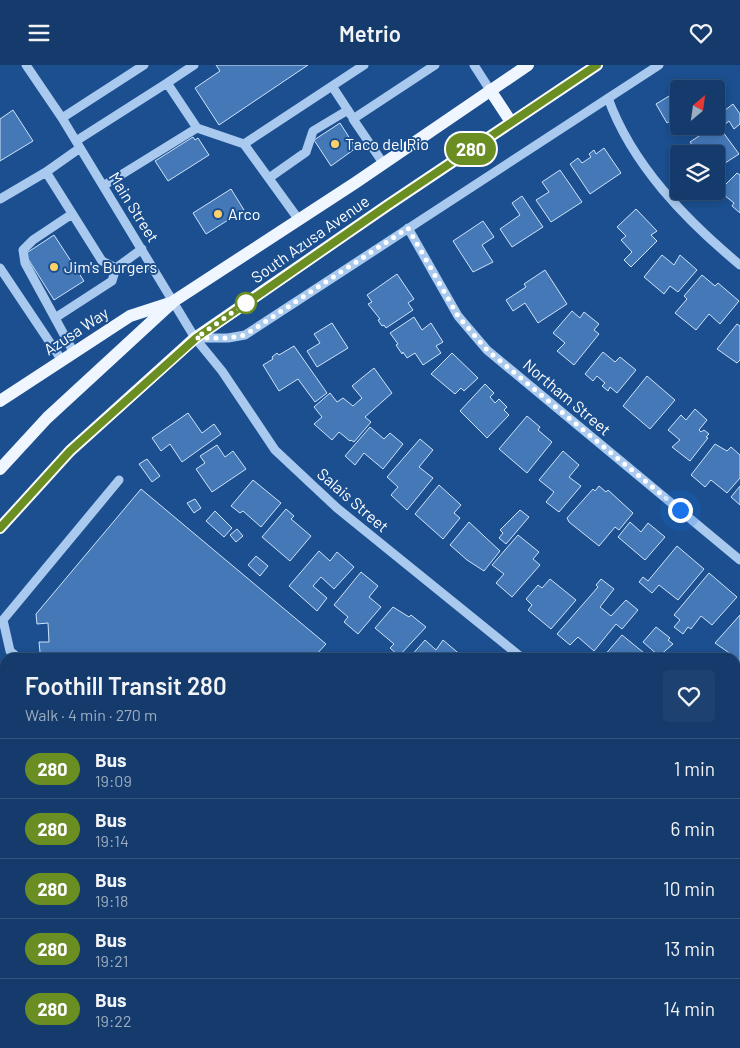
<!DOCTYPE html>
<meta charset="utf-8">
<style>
body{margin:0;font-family:Barlow,sans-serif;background:#1d4271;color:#f1f3f6;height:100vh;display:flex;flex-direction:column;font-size:19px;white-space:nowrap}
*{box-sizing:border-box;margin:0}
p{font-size:16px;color:#9dadc1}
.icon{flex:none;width:28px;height:28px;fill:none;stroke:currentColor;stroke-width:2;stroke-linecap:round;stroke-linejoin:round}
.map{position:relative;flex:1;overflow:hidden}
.drawer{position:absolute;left:0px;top:588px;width:740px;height:396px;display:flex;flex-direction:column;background:#143b6b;border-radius:15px 15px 0 0;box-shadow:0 2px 8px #0003,0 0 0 1px #33557e}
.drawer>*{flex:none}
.badge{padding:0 10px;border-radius:16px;font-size:18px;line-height:32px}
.needle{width:32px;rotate:29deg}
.fabs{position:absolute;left:670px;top:15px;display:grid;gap:10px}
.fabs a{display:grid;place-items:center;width:55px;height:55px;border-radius:5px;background:#143b6b;box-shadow:0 2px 8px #0003,0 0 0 1px #33557e;font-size:25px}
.you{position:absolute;width:25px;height:25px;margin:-12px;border:4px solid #fff;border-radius:50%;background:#1a73e8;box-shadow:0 0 0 8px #1a73e833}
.map>.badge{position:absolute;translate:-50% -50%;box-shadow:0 0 0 2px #fff}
.round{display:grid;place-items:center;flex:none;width:52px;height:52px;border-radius:5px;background:#1d4271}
.summary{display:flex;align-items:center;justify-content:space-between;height:85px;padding:0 25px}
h1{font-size:24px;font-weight:600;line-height:38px}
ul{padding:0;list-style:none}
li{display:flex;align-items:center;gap:15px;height:60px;padding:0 25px;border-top:1px solid #33557e}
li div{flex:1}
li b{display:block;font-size:19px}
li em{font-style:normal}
li .badge{min-width:55px;font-weight:700;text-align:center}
header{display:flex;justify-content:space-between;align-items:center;height:65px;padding:0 25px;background:#143b6b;font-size:22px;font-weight:600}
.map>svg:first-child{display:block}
.building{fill:#4478b7;stroke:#cfe3fa}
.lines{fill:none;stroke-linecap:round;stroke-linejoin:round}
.minor{stroke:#a9c9ee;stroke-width:9}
.major{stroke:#f0f6ff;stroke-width:12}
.line-casing{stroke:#fff;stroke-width:11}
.line{stroke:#6b8e23;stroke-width:8}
.walk{stroke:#fff;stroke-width:5;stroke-dasharray:0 9}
.poi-dot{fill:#ffd166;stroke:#1b4f8f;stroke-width:2}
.stop-dot{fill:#fff;stroke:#6b8e23;stroke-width:2.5}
.labels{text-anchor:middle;stroke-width:4;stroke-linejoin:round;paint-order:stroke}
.poi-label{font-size:16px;fill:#fff;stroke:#1b4f8f;text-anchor:start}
.street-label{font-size:16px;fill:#fff;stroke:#1b4f8f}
</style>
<header><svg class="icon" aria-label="menu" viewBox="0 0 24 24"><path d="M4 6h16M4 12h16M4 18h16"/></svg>Metrio<svg class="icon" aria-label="heart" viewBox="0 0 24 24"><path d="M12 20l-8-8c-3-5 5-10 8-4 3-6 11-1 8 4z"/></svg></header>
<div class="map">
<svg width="740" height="983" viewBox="0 0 740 983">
<rect width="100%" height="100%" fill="#1b4f8f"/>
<path class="building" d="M216 0H308L219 60 195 23 220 6Z
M679 25V56L676 52 667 58 656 39Z
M733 39 740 49V59L734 64 729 56 723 61 716 52Z
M13 45 33 76 0 96V54Z
M679 57V61H689L678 67 674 60Z
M340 58 356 83 331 101 314 75Z
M717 59 739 89 716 104V89H693L691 87 695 84 690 77Z
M193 72 195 75 198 73 209 90 168 116 155 96Z
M604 83 621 108 590 129 570 99 578 93 582 98 591 92 589 89 594 85 596 89Z
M560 105 582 137 551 157 536 135 549 127 542 117Z
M737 108 740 110V148L732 141 734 138 719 126Z
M231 124 244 145 206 169 193 148Z
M522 131 543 162 512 182 500 164 520 150 512 138Z
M636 144 657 166 651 170 657 176 631 202 624 195 632 187 621 175 626 171 617 162Z
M483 156 494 172 482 180 493 197 473 207 453 176Z
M54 170 84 216 54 235 25 189Z
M662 190 674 200 680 190 697 205 678 227 670 221 664 229 644 212Z
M545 205 567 239 538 258 525 238 513 246 506 235 526 222 524 219Z
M397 209 414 234 408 238 413 245 386 263 384 260 382 261 378 255 380 254 368 239 372 237 367 230Z
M702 210 715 221 718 218 739 236 720 259 709 249 696 265 675 248 687 234 684 231Z
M572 246 580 253 584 247 599 259 594 265 599 269 574 300 557 286 565 278 553 268Z
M414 252 422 265 431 258 443 277 436 281 441 288 423 300 415 288 407 293 403 287 402 289 396 280 398 279 390 268Z
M332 258 348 283 317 302 307 286 320 278 314 269Z
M737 259 740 261V295L737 298 717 284Z
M294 281 327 328 315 337 298 314 279 326 263 300 273 294 272 292 277 288 279 290Z
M603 287 615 297 620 292 636 305 617 328 610 322 608 326 602 321 605 318 597 311 593 316 585 309Z
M452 288 478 313 464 326 461 323 455 329 431 309Z
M374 303 392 328 365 352 371 357 354 377 351 375 350 376 339 367 332 375 314 359 322 352 314 342 330 328 337 337 343 333 353 341 362 333 352 321Z
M647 311 675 335 650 364 623 341Z
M485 319 494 328 490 332 495 338 499 334 507 342 504 345 509 350 487 373 460 346Z
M695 344 707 355 699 365 701 367 704 365 709 369 706 372 708 373 690 396 672 382 680 375 668 365 681 350 686 355Z
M188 348 202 368 214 359 221 369 182 397 170 379 161 386 152 373Z
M527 351 540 362 538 365 552 377 527 408 499 384Z
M370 362 384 374 390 368 403 379 383 404 364 388 355 400 345 391Z
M420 374 433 385 419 402 433 413 407 445 391 430 398 422 387 412Z
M715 379 727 386 731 382 740 390V413L727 428 711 415 705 422 691 410Z
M217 380 225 392 233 386 246 404 212 427 196 404 205 398 200 391Z
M563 386 579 400 569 412 581 421 559 447 546 437 554 427 539 415Z
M147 394 160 411 152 417 139 399Z
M253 415 281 438 261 462 243 446 240 448 231 441Z
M439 420 461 440 454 448 460 453 443 474 415 449Z
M599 421 606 427 608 425 633 448 619 465 615 462 599 481 569 457 567 453 593 424 595 426Z
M740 421V440L731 432Z
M141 424 326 579 314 592H46L40 587 39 577H49L48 558 37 559 36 549Z
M195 434 201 443 194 448 187 438Z
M286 444 294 451 291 454 311 471 290 496 262 472Z
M520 445 529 452 506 479 499 473 503 468 500 465Z
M215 446 232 463 224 472 206 456Z
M469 457 500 486 484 506 467 495 450 480Z
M630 457 641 467 648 458 665 472 645 495 618 472Z
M237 464 243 471 236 477 230 470Z
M518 470 539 487 533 494 540 500 512 532 496 518 504 509 492 500Z
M677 481 704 504 678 535 659 520 652 528 639 517 643 512 648 516Z
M319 486 330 496 337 487 354 502 334 524 321 512 313 521 327 533 317 546 289 521Z
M256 491 268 501 260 511 248 500Z
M361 507 378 521 369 532 381 542 358 569 344 557 348 552 334 540Z
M709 508 737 532 712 560 701 551 691 564 688 562 683 569 674 562 680 555 674 550Z
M550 514 576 535 551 564 528 545 532 540 526 534 538 520 542 523Z
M601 514 614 524 600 542 611 551 626 535 638 545 622 564 616 559 594 586 578 572 570 580 557 569 598 522 596 520Z
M393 542 409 552 411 550 426 562 399 591 390 583 394 579 375 563Z
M740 550V599L735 592 715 578Z
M656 562 670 573 668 575 673 579 659 591 643 577Z
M622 570 633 579 649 592H603Z
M425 575 436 585 443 575 463 592H410Z
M735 662 739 665 736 669 740 673V709L735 715Z
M735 824 740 828V840L735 846Z
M379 979H418L414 983H384Z
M418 979H594L590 983H414Z"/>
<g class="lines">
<path class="minor" d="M26 0 62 53 195 273 222 306 275 385 337 443 521 592
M474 0 490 25
M167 18 194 0
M332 21 351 50
M608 33C632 100 686 155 740 200
M62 53 144 0
M76 76 167 18 197 63 244 79 299 155
M244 79 364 0
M80 83 46 107 53 118 102 196 116 203 142 184
M383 98 353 54 435 0
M269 113 306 87 313 66 348 45
M103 121 197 63
M0 134 46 107
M72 149 33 175 23 185 25 198 74 288
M408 163 458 251 487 285 740 495
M0 203 61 294
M55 253 112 216 116 203
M196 273H228L245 270 659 0
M17 592 10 586 3 555 119 415
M735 767 740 771
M0 785 5 789
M0 854 5 858
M0 940 5 945
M43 979 48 983
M330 979 334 983
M291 983V979
M614 983 617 979"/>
<path class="major" d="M490 25 511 57
M0 336 130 251 170 238
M0 404 47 353 174 236 355 118 528 0
M0 463 70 386 195 273 388 140 597 0
M0 679 5 683
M216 979V983"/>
</g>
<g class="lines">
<defs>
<path id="line" d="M0 463 70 386 196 273 388 140 597 0"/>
</defs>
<use href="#line" class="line-casing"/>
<use href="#line" class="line"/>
<path class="walk" d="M246 238 196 273H228L245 270 408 163 458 251 487 285 680 445"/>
</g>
<g class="poi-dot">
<circle cx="335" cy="79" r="5"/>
<circle cx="218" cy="149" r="5"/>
<circle cx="54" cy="202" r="5"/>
</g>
<circle class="stop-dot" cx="246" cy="238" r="10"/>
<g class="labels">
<g class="poi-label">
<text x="345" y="85">Taco del Rio</text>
<text x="228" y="155">Arco</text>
<text x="64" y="208">Jim's Burgers</text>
</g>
<g class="street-label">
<text transform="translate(134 142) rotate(58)" y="6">Main Street</text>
<text transform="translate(310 174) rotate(-35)" y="6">South Azusa Avenue</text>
<text transform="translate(76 266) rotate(-33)" y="6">Azusa Way</text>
<text transform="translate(567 332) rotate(40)" y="6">Northam Street</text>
<text transform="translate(353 435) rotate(41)" y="6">Salais Street</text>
</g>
</g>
</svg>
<div class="fabs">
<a><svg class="needle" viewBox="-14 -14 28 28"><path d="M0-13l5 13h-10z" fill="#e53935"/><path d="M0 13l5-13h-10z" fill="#9dadc1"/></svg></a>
<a><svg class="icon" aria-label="layers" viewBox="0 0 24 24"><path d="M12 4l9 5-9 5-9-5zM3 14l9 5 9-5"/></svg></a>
</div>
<div class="you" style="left:680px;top:445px"></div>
<b class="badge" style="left:471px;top:84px;background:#6b8e23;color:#fff">280</b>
<section class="drawer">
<div class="summary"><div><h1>Foothill Transit 280</h1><p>Walk · 4 min · 270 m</p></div><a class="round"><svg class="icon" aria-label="heart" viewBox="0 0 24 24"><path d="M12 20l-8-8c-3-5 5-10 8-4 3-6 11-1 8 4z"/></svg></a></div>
<ul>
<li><span class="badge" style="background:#6b8e23;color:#fff">280</span><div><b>Bus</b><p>19:09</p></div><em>1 min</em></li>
<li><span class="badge" style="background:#6b8e23;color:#fff">280</span><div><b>Bus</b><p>19:14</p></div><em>6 min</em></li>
<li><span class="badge" style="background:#6b8e23;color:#fff">280</span><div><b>Bus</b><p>19:18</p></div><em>10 min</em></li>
<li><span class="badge" style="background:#6b8e23;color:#fff">280</span><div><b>Bus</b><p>19:21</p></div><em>13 min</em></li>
<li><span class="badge" style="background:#6b8e23;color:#fff">280</span><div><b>Bus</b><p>19:22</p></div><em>14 min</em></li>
</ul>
</section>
</div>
